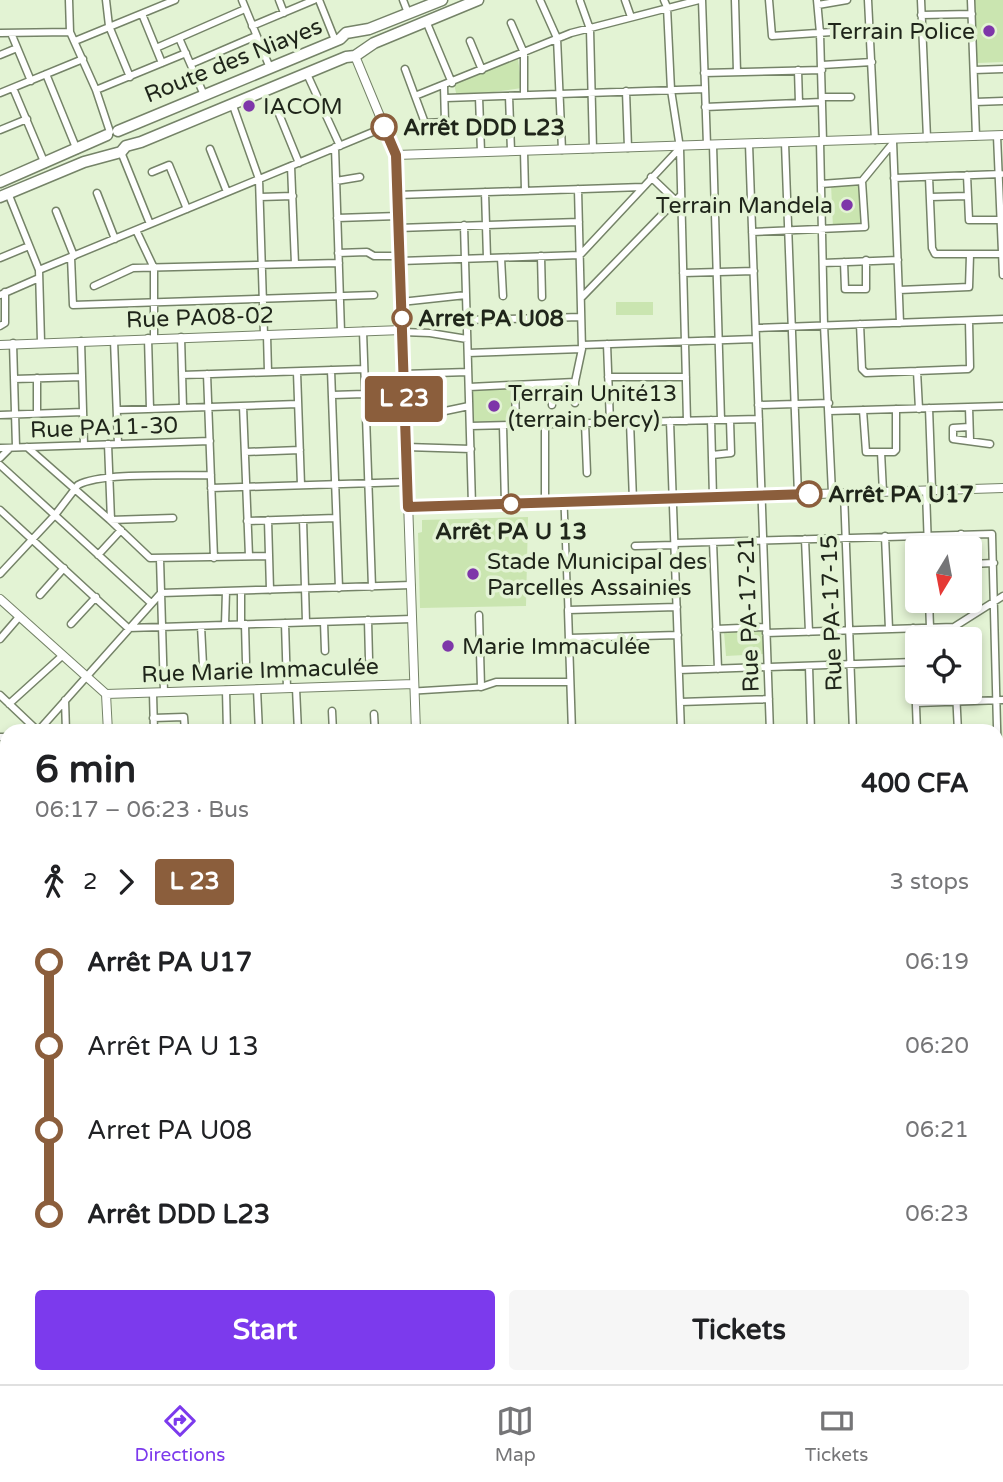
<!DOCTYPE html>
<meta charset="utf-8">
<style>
body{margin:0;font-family:"Varela Round",sans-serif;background:#f6f6f6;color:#202124;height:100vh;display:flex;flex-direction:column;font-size:26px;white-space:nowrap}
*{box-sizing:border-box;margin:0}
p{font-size:23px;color:#757577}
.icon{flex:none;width:38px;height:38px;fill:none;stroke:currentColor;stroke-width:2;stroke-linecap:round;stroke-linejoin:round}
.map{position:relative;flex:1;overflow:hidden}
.sheet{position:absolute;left:0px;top:724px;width:1004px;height:660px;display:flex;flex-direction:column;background:#fff;border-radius:21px 21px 0 0;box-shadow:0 4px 10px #0003}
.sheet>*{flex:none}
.badge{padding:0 14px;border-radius:5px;font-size:24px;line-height:46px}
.needle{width:46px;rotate:190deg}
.controls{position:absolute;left:905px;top:536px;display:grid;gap:14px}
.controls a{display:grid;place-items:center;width:77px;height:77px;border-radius:7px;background:#fff;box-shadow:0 4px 10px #0003;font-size:35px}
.map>.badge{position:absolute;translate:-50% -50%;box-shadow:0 0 0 4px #fff}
.legs{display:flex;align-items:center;gap:10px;height:77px;padding:0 35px;font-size:23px}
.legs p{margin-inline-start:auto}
.headline{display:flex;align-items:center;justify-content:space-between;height:119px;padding:0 35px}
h1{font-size:38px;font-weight:800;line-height:52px}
.button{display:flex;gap:14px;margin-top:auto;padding:14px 35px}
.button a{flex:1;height:80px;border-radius:7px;background:#7c3aed;color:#fff;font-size:28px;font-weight:800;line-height:80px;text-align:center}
.button a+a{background:#f6f6f6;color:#202124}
ul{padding:0 35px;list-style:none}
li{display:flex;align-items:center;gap:24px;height:84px;font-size:26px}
li i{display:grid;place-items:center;width:10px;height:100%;margin:0 9px;background:currentColor}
li i::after{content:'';width:18px;height:18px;margin:-9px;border:5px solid;border-radius:50%;background:#fff}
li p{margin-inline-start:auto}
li:first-child i{background:linear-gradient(#0000 50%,currentColor 0)}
li:last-child i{background:linear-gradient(currentColor 50%,#0000 0)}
.tab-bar{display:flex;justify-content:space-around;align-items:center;height:98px;border-top:2px solid #e0e0e0;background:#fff;font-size:19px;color:#757577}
.tab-bar a{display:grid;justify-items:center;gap:4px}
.tab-bar .on{color:#7c3aed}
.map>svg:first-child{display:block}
.green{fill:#cae5b0}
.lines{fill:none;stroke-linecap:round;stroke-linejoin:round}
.pedestrian-casing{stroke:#758368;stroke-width:8}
.minor-casing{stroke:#758368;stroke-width:9}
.tertiary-casing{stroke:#758368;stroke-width:10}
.primary-casing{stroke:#758368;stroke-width:13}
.pedestrian{stroke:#fff;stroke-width:5}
.minor{stroke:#fff;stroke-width:6}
.tertiary{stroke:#fff;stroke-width:8}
.primary{stroke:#fff;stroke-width:10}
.line-1-casing{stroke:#fff;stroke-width:16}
.line-1{stroke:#8b5e3c;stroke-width:10}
.poi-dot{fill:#7e36a9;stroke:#e3f3d4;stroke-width:2.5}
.stop-1-dot{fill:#fff;stroke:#8b5e3c;stroke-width:3.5}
.labels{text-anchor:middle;stroke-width:7;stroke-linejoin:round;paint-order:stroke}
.poi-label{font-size:23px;fill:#1f251a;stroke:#e3f3d4;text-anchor:start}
.street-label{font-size:23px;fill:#1f251a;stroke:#e3f3d4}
.stop-label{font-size:23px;font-weight:bold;fill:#1f251a;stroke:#e3f3d4;text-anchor:start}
</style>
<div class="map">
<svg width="1003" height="1384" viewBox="0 0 1003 1384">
<rect width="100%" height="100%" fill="#e3f3d4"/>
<path class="green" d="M974 0H1003V62L977 63Z
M518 59 522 88 457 97 454 84Z
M861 183 863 227 833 228 831 184Z
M616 302H653V315H616Z
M514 388 515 424 474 425 472 389Z
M528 517 526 606 420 608 418 533 422 532V520Z
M762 630 764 654 726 656 724 632Z"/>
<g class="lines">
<defs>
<path id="pedestrian" d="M564 502 568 610
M415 691 481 687"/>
<path id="minor" d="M69 0 70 32 96 90 110 132
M106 0 109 26 130 77
M242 0 270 68
M279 0 284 13
M319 0 335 40
M403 0 408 13
M540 0 557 38 562 150
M625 0 631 17
M664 0 667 7 671 90 680 148 687 421
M702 0 707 145
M735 0 737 72
M769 0 772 36 847 31
M817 0 820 33 823 141
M868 0 875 140
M921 0 927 138
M971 0 976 136
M580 1 590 29 593 149
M818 5 847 0
M142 14 162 63
M921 15 972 14
M426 21 452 83
M511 23 524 53V95
M252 26 314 0
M0 33 70 32
M11 33 31 81
M179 38 204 95
M75 41 175 0
M470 41 482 70
M156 48 245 9
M0 55 17 48
M191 64 256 36
M822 65 872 62
M405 69 425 123 445 122 444 86
M798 70 799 103
M974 70 1003 69
M704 73 822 70
M46 74 77 150
M307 74 340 146
M13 88 45 164
M96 90 186 53
M626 91 628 148
M0 93 83 59
M415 96 571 33 699 0
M509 96 511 151
M479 97 481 152
M822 97H851
M446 98 705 89
M975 102 1003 101
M232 103 259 179 264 335
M705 107 822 102
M279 114 299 163
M0 130 27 119
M997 136 1003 275
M820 141 824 325 832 493
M893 141 900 323
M785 143 798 495
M749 144 770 732
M713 145 721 420
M335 147 341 332
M210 149 227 192
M524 151 525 191
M121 152 150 224
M291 166 295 264
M152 172 169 165 187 209
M967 175 969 220H1003
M651 177 676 201
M929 177 932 248 935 254H1002
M894 178 1001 174
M336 181 360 177
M821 184 862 181
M485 192 487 258
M8 193 39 270 41 342
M97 193 115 239
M397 195 643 187
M260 197 293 196
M930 197 967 196
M56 211 74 256
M337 218 398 216
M464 225 472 505
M398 228 579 222
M136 230 154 268V338
M752 232 865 227 862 181 893 143
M338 253 367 252 374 256H399
M541 256 542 297
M71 257 73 305 374 295
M0 258 29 246
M501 258 503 296
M400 261 580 255 680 148
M844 262 845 289H866V260
M823 263 898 260
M39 270 385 127
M683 273 754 271
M94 286 133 268 339 263
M899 290 969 287 970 255
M0 295 39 278
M581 298 681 195
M401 302 466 295
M467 320 581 317
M860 324 862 369 866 373 968 369 970 367 969 321
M0 326 5 323V292
M756 328 1003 319
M363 331 372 587
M402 332 430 333 467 339
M267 335 268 372
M181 337 183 408
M148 338 150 409
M114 340 118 444
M81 341 84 445
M13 343 16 447
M607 344 610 423
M582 345 756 339
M468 353 582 349
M331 370 339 588
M917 371 919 409
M297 372 301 485
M207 374 214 558
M404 374 468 372
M182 375 364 369
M608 377H686
M37 378V413
M14 379 82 377
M551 384 552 405
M515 385 516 425
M469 387 575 382
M332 395 365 394
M575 403V382L582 349 578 189
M758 405 829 403
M243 406 249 556
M969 407 970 440
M929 408 932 490
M117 410 298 404
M863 410 866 452H894L896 450V409
M829 411 1003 406
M0 415 83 412
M405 416 426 415 469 406
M711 420 713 497
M670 421 681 732
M630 422 633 500
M585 423 587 473
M470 426 759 419
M503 426 505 504
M969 427 953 428V439L990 444
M108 444 111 520
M27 447 110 520 150 558 269 556
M406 447 471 449
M0 448 210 441
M245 452 300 450
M881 452 883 492
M712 455 731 453 730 420
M0 458 10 448
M0 465 151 603
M211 488 407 482
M926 491 928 548
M844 493 853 732
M545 502V424
M0 510 128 628 412 619
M303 519 306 622
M110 520 173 518
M268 520 270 590
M247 521 336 518
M961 534V548
M885 536 889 629
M805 539 809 632
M713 542 718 669
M675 543 992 534 999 803H998
M635 546 675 545
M98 555 121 530
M160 559 164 692
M970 564 994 563
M0 574 55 515 78 485C101 472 181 476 211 475
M241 591V625
M40 595 64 568
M929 600 930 628
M479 615 481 687 496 682H570
M368 620 369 659
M324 622 325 651
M285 623 287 688
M71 624 96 597
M245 624 246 662
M225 625 226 591
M201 626 203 665
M954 627V639
M913 628 917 732
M716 629 766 627
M766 633 954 627 1003 596
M569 638 678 635
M0 639 19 617
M809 666 811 732
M679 670 914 662
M296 688 298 732
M257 689 259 732
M226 690 227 732
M956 691 958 732
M153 693 154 732
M0 695 39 732
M65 700 66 732
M680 702 769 699
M916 703 1003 700
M9 704 62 656
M332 711 333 732
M374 714 375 732
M153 718 184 717 185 732
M39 730 161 593 411 585
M108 730 132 731
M572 732 568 610 677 607
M0 737H7
M0 799 7 798
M0 876 7 877
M998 885H1003
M998 918H1003
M0 960 7 889
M1 1033 2 1025
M998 1037H1003
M0 1044 7 1045
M998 1090 1003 1084
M998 1122H1003
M0 1149 7 1075
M998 1155H1003
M0 1180 7 1181
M0 1215 7 1216
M998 1263H1003
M0 1305 7 1257
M998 1334H1003
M0 1341 7 1342
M31 1377 32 1384
M112 1377V1384
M245 1377 246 1384
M313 1377V1384
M379 1377 380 1384
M809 1377V1384
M156 1384V1377
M424 1384 559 1382 612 1378
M931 1384V1377"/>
<path id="tertiary" d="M355 56 396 155 416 732
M396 155 1003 135
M0 345 402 330
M408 507 1003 488
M0 599 106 694 108 732
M106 694 414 684
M998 842H1003
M0 959 7 960
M998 1195H1003
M612 1377V1384"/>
<path id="primary" d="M118 131 340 39 346 33 369 29 442 0
M0 182 107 135
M0 197 84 162 121 152 126 146 141 142 346 57 355 56 374 43 478 0
M981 1384 1003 1383"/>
</defs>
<use href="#pedestrian" class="pedestrian-casing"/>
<use href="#minor" class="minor-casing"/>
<use href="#tertiary" class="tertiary-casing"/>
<use href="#primary" class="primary-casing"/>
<use href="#pedestrian" class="pedestrian"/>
<use href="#minor" class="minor"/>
<use href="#tertiary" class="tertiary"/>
<use href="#primary" class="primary"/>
</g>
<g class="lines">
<defs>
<path id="line-1" d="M384 127 396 155 408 507 809 494"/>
</defs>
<use href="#line-1" class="line-1-casing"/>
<use href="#line-1" class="line-1"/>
</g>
<g class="poi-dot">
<circle cx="989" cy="31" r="7"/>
<circle cx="249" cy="106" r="7"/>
<circle cx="847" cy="205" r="7"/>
<circle cx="494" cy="406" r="7"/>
<circle cx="473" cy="574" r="7"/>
<circle cx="448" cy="646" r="7"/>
</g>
<g class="stop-1-dot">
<circle cx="384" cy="127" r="12"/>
<circle cx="402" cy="318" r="9"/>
<circle cx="809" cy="494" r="12"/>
<circle cx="511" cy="504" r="9"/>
</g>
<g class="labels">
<g class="poi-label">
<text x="975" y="39" text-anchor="end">Terrain Police</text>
<text x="263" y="114">IACOM</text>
<text x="833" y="213" text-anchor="end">Terrain Mandela</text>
<text x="508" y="401">Terrain Unité13<tspan x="508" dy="26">(terrain bercy)</tspan></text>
<text x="487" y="569">Stade Municipal des<tspan x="487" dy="26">Parcelles Assainies</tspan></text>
<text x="462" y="654">Marie Immaculée</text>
</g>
<g class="street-label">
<text transform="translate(233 60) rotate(-22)" y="8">Route des Niayes</text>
<text transform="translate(200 317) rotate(-2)" y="8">Rue PA08-02</text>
<text transform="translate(104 427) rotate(-2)" y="8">Rue PA11-30</text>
<text transform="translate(831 613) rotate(-92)" y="8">Rue PA-17-15</text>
<text transform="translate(748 614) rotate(-92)" y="8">Rue PA-17-21</text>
<text transform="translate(260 670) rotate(-2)" y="8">Rue Marie Immaculée</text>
</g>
<g class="stop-label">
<text x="403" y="135">Arrêt DDD L23</text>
<text x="418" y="326">Arret PA U08</text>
<text x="828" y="502">Arrêt PA U17</text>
<text x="511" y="539" text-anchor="middle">Arrêt PA U 13</text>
</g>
</g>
</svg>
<div class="controls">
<a><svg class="needle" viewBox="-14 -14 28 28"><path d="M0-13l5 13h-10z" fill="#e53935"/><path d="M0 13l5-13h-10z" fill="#757577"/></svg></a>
<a><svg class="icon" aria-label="locate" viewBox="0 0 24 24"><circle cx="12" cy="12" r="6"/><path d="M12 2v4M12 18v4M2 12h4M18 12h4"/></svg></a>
</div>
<b class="badge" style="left:404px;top:399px;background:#8b5e3c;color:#fff">L 23</b>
<section class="sheet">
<div class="headline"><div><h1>6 min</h1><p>06:17 – 06:23 · Bus</p></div><b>400 CFA</b></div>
<div class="legs"><svg class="icon" aria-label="walk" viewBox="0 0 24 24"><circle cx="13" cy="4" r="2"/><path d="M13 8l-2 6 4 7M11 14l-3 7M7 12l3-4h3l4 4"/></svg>2<svg class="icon" aria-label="forward" viewBox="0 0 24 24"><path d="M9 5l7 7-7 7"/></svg><b class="badge" style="background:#8b5e3c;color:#fff">L 23</b><p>3 stops</p></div>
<ul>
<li><i style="color:#8b5e3c"></i><b>Arrêt PA U17</b><p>06:19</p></li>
<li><i style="color:#8b5e3c"></i><span>Arrêt PA U 13</span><p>06:20</p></li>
<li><i style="color:#8b5e3c"></i><span>Arret PA U08</span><p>06:21</p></li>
<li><i style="color:#8b5e3c"></i><b>Arrêt DDD L23</b><p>06:23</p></li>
</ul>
<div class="button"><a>Start</a><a>Tickets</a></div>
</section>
</div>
<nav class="tab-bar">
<a class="on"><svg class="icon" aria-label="directions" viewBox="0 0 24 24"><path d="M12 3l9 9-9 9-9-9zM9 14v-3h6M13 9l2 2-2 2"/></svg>Directions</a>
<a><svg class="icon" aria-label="map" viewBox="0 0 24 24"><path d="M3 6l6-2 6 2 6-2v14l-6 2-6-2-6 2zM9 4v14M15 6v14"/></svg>Map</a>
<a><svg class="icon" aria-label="tickets" viewBox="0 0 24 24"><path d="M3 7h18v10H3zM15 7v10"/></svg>Tickets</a>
</nav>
